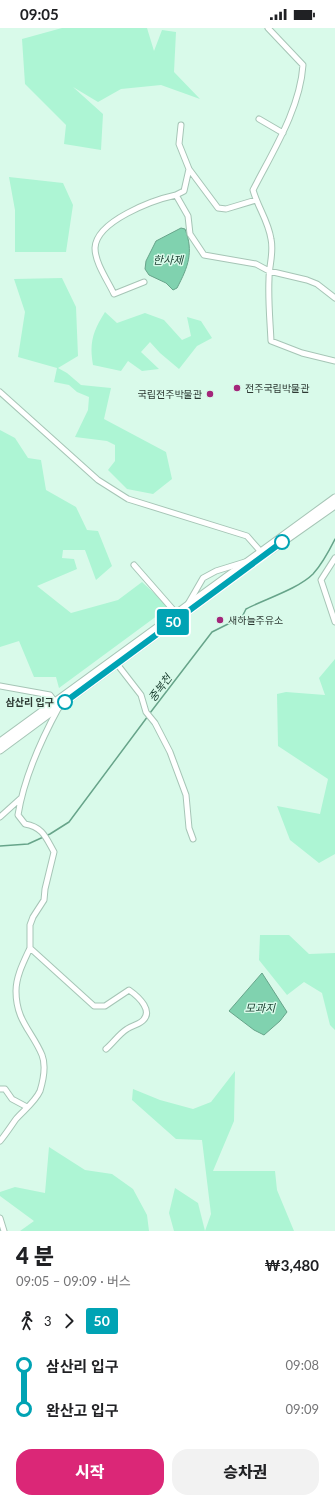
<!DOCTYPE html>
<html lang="ko">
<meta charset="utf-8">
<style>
body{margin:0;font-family:Lato,"Noto Sans KR",sans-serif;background:#f2f2f2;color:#202124;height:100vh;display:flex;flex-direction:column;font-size:15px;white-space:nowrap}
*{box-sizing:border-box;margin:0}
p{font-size:13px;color:#757577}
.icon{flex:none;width:22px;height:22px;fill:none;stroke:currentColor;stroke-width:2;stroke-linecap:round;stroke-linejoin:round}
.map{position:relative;height:1203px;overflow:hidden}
.sheet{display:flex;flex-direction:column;background:#fff;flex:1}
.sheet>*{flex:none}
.badge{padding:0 8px;border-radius:3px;font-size:14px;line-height:26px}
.map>.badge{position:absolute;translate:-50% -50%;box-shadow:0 0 0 2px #fff}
.legs{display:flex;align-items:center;gap:6px;height:44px;padding:0 16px;font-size:13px}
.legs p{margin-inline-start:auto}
.head{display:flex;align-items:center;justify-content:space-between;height:68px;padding:0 16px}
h1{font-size:22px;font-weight:800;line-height:30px}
.primary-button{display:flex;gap:8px;margin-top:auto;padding:8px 16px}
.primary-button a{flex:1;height:46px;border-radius:16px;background:#db2777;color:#fff;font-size:16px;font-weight:800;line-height:46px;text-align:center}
.primary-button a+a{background:#f2f2f2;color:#202124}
ul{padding:0 16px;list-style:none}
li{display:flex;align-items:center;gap:14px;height:44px;font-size:15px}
li i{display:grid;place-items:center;width:6px;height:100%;margin:0 5px;background:currentColor}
li i::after{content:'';width:10px;height:10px;margin:-5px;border:3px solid;border-radius:50%;background:#fff}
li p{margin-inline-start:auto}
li:first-child i{background:linear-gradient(#0000 50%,currentColor 0)}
li:last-child i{background:linear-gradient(currentColor 50%,#0000 0)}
.status{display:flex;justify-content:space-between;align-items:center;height:28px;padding:0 20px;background:#fff;direction:ltr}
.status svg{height:11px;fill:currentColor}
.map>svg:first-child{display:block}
.green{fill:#adf5d4}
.water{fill:#80d2af;stroke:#67a48a}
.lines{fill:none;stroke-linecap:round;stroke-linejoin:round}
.stream{stroke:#67a48a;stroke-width:1.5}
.street-casing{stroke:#a6c5b6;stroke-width:7}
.secondary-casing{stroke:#a6c5b6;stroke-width:9}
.street{stroke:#fff;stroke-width:5}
.secondary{stroke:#fff;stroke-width:7}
.line-1-casing{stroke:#fff;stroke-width:9}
.line-1{stroke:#00a3b4;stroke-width:6}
.poi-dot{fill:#a3267a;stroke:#d9faea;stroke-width:1.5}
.stop-1-dot{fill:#fff;stroke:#00a3b4;stroke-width:2}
.labels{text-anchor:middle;stroke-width:3;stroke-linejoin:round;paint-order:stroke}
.poi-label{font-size:10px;fill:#2d3933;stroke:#d9faea;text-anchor:start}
.stop-label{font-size:10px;font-weight:bold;fill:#2d3933;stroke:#d9faea;text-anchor:end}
.water-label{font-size:11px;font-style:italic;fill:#1a3f30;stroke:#d9faea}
</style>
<div class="status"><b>09:05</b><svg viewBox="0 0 49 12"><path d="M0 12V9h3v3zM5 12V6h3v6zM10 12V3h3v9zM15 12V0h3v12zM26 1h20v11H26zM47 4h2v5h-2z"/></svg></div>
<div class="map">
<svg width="335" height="1203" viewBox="0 0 335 1203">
<rect width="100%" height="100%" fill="#d9faea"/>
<path class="green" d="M62 0H147L154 23 162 2 176 4 174 44 200 71 161 57 121 61 98 74 73 59 103 86 101 122 64 116 66 97 25 56 22 11Z
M9 149 63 155 73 177 66 224H15V182Z
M62 250 76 279 78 328 58 340 67 345 81 357 111 360 104 391 166 424 172 451 153 466 127 461 108 442 115 433V417L107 413 75 409 88 382 89 369 77 364 69 357 54 354 57 340 18 329 25 284 14 251Z
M105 284 117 295 145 285 164 292 182 312 191 308 187 289 201 293 212 310 197 318 179 341 160 325 150 314 141 324 159 341 142 343 128 333 121 343 93 337C89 315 93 303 105 284Z
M0 402 15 410 28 430 41 432 46 462 76 479 87 502 98 503 112 538 96 552 85 522H63L62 530 74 531 77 541 37 558 71 585 118 572 142 554 169 579 59 660 56 649H34L19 613 0 619Z
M335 631V826L319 835 290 812 277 778 320 786 328 751 278 718 277 666 286 664 325 667 319 650Z
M260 907H289L309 926 335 925V1002L330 997 322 965 304 954 287 967 259 932Z
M235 1043 234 1093 213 1143H275L277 1162 294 1203H205L211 1186 202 1112 176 1111 132 1072 133 1061 160 1072 193 1081 211 1074Z
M49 1119 85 1142 112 1146 133 1161 147 1187 149 1203H20L34 1193 0 1168V1164L15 1159 45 1165Z
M175 1160 198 1175 205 1203H174L169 1185Z"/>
<path class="water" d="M181 200 185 201C194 224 188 239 177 260L173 262 166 255 149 247 145 241 146 233 156 213Z
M262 945 287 984 280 993 264 1007 254 1002 229 983Z"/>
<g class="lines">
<path class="stream" d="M150 685 212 604 242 589 246 581C265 571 298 561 313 546 322 536 329 523 335 511
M0 818 28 816 50 806 69 794 148 688"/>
<defs>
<path id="street" d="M268 0 303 37C300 81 273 123 253 162 258 180 268 192 271 211 274 225 269 237 269 251 268 272 270 292 271 313L302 325 335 333
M259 91 283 105
M181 97 179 116 189 141 218 180 226 181 256 172
M176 167 184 163 189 141
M144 254 114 266C108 253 95 235 95 220 96 193 153 172 176 167L188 188 190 206 204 227 256 236 269 243 307 252 317 256 335 270
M0 364 98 452 128 471 247 508 262 525
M335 530 321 552 335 594
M134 537 176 585
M188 576 203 550 216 543 245 534
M117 636 141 667 146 684 155 695 170 724 186 767 189 800 193 811
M0 658 50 667 59 679C41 712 24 749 18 787L25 796C43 799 46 810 54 824L45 861 44 872 33 889 30 897V920L94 978H105L129 962C139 969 155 984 141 994 137 997 131 998 127 1001 119 1006 113 1015 106 1021
M0 789 21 770
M0 1061H5L12 1071 27 1079
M0 1113C6 1106 11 1098 16 1091 24 1082 35 1074 40 1063 43 1053 46 1037 42 1027 32 1003 16 993 16 963 16 948 24 933 30 920
M0 1190 4 1203"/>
<path id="secondary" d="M0 714 335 470
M0 722 264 527 335 477"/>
</defs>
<use href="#street" class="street-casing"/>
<use href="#secondary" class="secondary-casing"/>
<use href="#street" class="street"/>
<use href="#secondary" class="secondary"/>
</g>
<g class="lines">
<defs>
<path id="line-1" d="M65 674 282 514"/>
</defs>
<use href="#line-1" class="line-1-casing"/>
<use href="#line-1" class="line-1"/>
</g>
<g class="poi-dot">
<circle cx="237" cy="360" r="4"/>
<circle cx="210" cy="366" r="4"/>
<circle cx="220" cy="592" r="4"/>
</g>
<g class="stop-1-dot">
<circle cx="282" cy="514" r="7"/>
<circle cx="65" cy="674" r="7"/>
</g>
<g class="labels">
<g class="poi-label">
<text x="245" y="364">전주국립박물관</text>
<text x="202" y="370" text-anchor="end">국립전주박물관</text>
<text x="228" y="596">새하늘주유소</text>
</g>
<g class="stop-label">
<text x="54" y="678">삼산리 입구</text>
</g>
<g class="water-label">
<text x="168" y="236">한사제</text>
<text transform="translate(160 660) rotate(-53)" y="4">중복천</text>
<text x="260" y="984">모과지</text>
</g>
</g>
</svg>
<b class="badge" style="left:173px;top:594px;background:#00a3b4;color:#fff">50</b>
</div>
<section class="sheet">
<div class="head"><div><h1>4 분</h1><p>09:05 – 09:09 · 버스</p></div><b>₩3,480</b></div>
<div class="legs"><svg class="icon" aria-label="walk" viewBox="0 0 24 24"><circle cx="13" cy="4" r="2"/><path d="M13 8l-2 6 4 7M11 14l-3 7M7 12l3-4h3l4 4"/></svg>3<svg class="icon" aria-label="forward" viewBox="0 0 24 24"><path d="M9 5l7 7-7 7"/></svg><b class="badge" style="background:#00a3b4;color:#fff">50</b></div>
<ul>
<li><i style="color:#00a3b4"></i><b>삼산리 입구</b><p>09:08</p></li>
<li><i style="color:#00a3b4"></i><b>완산고 입구</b><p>09:09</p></li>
</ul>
<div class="primary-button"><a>시작</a><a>승차권</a></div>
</section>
